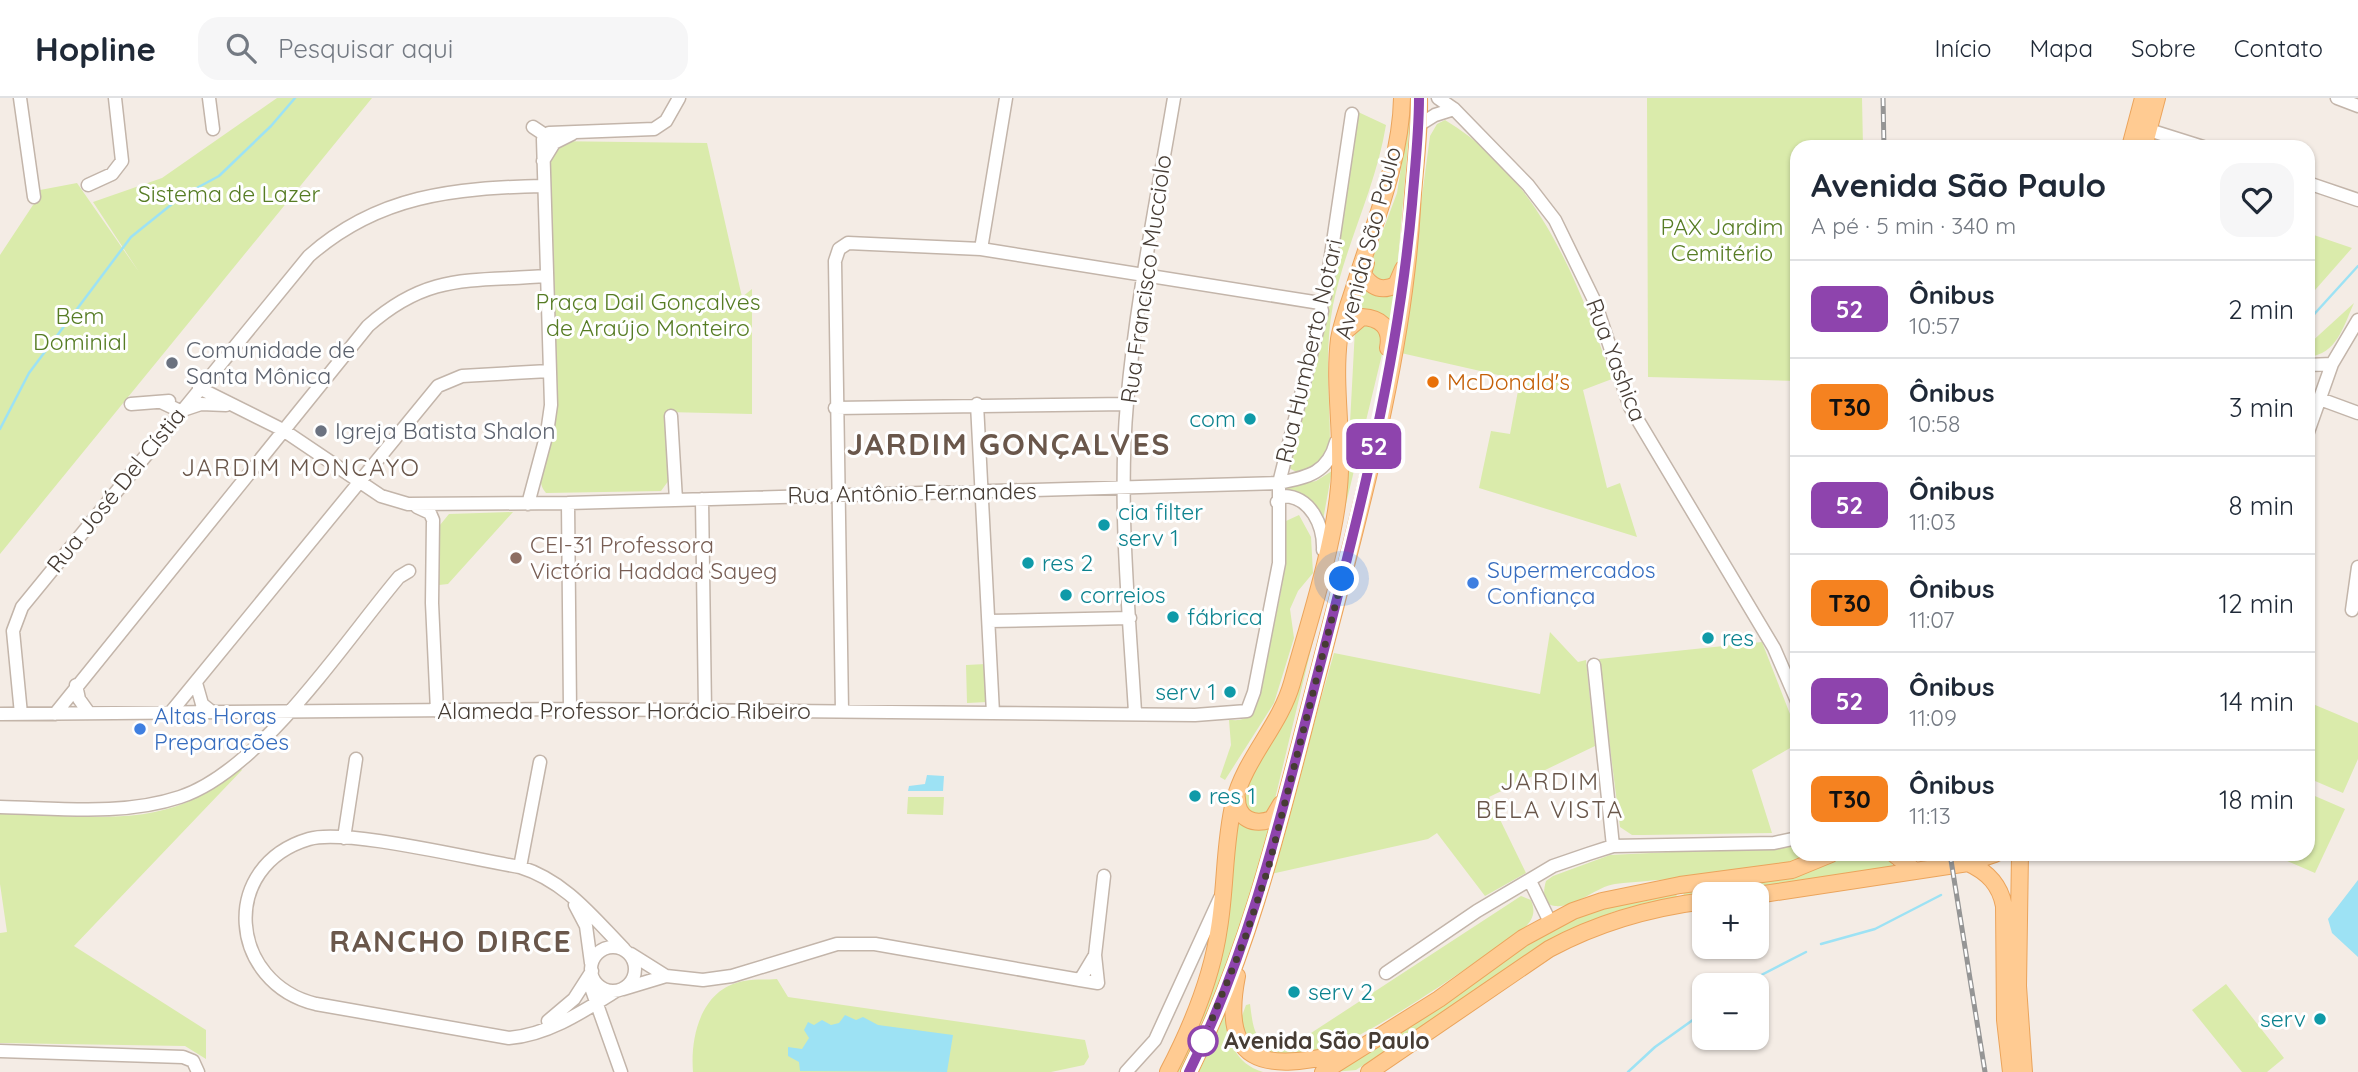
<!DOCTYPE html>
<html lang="pt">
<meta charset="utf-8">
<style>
body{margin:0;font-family:Quicksand,sans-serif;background:#f6f6f7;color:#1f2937;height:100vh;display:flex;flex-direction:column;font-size:26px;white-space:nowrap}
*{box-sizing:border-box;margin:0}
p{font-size:23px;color:#747a83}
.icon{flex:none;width:38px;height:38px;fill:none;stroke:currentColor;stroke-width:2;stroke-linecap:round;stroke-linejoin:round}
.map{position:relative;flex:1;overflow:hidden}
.details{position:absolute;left:1790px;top:42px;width:525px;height:721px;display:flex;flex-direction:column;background:#fff;border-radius:21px;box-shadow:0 2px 5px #0004}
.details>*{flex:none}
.badge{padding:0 14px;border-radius:10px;font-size:24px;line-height:46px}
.tools{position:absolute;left:1692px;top:784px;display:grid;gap:14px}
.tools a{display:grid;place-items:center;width:77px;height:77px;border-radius:14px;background:#fff;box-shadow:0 2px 5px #0004;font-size:35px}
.you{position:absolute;width:35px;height:35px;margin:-18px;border:5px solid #fff;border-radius:50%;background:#1a73e8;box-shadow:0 0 0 10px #1a73e833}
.map>.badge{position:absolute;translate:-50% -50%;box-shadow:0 0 0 4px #fff}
.round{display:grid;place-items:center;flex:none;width:74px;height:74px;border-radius:21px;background:#f6f6f7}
.head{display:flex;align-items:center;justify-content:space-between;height:119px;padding:0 21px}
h1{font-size:33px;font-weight:700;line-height:52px}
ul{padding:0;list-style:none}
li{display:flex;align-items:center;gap:21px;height:98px;padding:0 21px;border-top:2px solid #e0e1e3}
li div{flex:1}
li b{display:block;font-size:26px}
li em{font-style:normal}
li .badge{min-width:77px;font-weight:700;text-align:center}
header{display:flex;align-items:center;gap:42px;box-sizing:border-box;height:98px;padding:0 35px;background:#fff;border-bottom:2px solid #e0e1e3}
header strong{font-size:33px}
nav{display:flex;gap:38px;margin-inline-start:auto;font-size:24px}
.search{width:490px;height:63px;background:#f6f6f7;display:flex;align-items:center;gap:18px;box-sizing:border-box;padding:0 24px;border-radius:21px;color:#747a83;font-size:26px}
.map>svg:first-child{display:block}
.green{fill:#daebab}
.water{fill:#9de2f4}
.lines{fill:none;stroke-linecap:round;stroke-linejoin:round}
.stream{stroke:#9de2f4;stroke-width:2.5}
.minor-casing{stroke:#c3b5aa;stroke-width:15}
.major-casing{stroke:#eba45c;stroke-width:18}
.minor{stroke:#fff;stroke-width:12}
.major{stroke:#ffcb92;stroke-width:16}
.rail-casing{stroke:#959595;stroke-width:5}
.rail{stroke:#fff;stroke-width:2.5;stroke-dasharray:8;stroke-linecap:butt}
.line-casing{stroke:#fff;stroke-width:16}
.line{stroke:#8e44ad;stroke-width:10}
.walk{stroke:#463c34;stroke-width:7;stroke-dasharray:0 12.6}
.worship-dot{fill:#6b7280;stroke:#fff;stroke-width:2.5}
.food-dot{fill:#e8710a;stroke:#fff;stroke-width:2.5}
.culture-dot{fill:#0f9aa8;stroke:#fff;stroke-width:2.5}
.education-dot{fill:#8d6e63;stroke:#fff;stroke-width:2.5}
.shop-dot{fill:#3f7fe0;stroke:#fff;stroke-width:2.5}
.stop-dot{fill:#fff;stroke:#8e44ad;stroke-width:3.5}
.labels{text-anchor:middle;stroke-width:6;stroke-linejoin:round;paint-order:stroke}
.park-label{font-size:23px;fill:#567c24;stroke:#fff}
.street-label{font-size:23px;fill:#463c34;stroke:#fff}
.worship-label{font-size:23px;fill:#5b616d;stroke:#fff;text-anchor:start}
.food-label{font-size:23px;fill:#c56008;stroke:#fff;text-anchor:start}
.culture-label{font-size:23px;fill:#0d838f;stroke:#fff;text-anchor:start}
.education-label{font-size:23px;fill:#785e54;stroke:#fff;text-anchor:start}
.shop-label{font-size:23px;fill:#366cbe;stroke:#fff;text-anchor:start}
.stop-label{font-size:23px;font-weight:bold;fill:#463c34;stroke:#fff;text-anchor:start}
.neighbourhood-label{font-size:24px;letter-spacing:2px;fill:#6a574b;stroke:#fff}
.district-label{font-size:30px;font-weight:bold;letter-spacing:2px;fill:#6a574b;stroke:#fff}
</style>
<header>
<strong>Hopline</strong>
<div class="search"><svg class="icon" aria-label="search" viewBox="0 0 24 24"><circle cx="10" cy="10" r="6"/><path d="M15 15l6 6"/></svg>Pesquisar aqui</div>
<nav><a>Início</a><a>Mapa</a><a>Sobre</a><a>Contato</a></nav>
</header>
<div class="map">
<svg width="2358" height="974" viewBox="0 0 2358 974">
<rect width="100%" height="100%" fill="#f4ece5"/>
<path class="green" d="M277 0H372L0 456V157L33 107 41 101 40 92 77 85 139 174 93 104 162 80Z
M1409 0H1412L1397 174 1391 180 1381 184 1369 170 1397 95 1410 13Z
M1647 0H1862L1863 49H1797V283L1648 279Z
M1356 13 1386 27C1376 89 1346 145 1333 207 1324 253 1330 299 1330 346L1326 359 1302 377 1289 370V359L1338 168 1344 95Z
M1445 22C1539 79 1578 182 1612 281L1583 292 1607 390 1620 385 1637 439 1479 390 1491 333 1510 336 1520 282 1401 255 1430 38 1437 26Z
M548 43 707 45 742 199 752 191V316L666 314 669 382 661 393 546 395C530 377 552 345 552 323 555 230 550 136 548 43Z
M2308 135 2352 150 2308 200Z
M1357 183 1396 193 1392 224 1373 212 1353 215Z
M2354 205C2343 229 2337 256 2308 259V247Z
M1367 226 1379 233 1384 248 1274 705 1266 716 1259 718 1245 712 1243 694 1267 645 1347 382 1355 231Z
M1332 373 1323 422 1302 400 1283 389 1316 383Z
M513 414 448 486 439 487 440 427 449 416Z
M1299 417 1311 439 1313 475 1298 493 1290 511 1294 540 1274 605 1225 682 1220 679 1231 647 1229 622C1234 622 1240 623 1245 620 1257 613 1283 492 1284 472 1285 455 1283 440 1286 423Z
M1550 534 1578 564 1586 562 1595 648 1489 699 1526 775 1485 798 1437 735 1428 741 1271 776 1334 555 1540 596Z
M1762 544 1797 634V646L1752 672 1772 735 1644 737H1632L1620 729 1599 561Z
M986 566 987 604 967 605 966 567Z
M2308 604 2358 625V661L2343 695 2308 680Z
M240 670 242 672 74 848 206 932V961L185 948 0 945V835L7 834 0 786V715C59 716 129 728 185 705 205 697 223 682 240 670Z
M2308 695 2345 711 2315 775 2271 756H2308Z
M908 699H944L943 717 907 716Z
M1236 715 1249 729 1267 731 1276 727C1249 811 1218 893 1181 974H1172L1201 912Z
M1797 748V756H1815C1767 780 1670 779 1615 786 1595 789 1576 810 1555 808 1542 807 1543 793 1546 783L1553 778 1610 757Z
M1842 756H1887L1894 770 1684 800 1683 791 1832 762Z
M1676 792 1677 801 1616 813 1568 832 1356 972 1334 974 1530 844 1586 815Z
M1521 798 1531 802C1536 815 1533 821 1524 831 1472 865 1349 958 1292 961 1279 961 1262 954 1250 951L1239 926 1246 907 1250 906C1254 936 1254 944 1285 952Z
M777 881 788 899 1085 942 1089 959 1084 967 1051 974H693C690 937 702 890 744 883 754 881 766 882 777 881Z
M2226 886 2284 960 2267 974H2242L2192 912Z
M1227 895C1226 927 1226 963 1263 974H1196Z"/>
<path class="water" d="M927 677 944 678 943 693H908L909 688 925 686Z
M2358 782V859L2332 835 2328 821Z
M845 917 856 922 863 919 878 927 953 937 947 974 800 973 799 964 788 958V949L802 951 809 940 804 932 808 924 814 927 822 922 831 927 839 925Z"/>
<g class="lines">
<path class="stream" d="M2308 223 2358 168
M0 331 29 275 131 139 182 98 219 78 271 28 295 0
M1821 846 1875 831 1941 797
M1742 887 1806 854
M1628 974 1655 949 1704 914"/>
<defs>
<path id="minor" d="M20 0 34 99
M209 0 213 31
M1438 0 1454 11 1528 87 1555 122 1595 204 1630 309 1774 550 1797 603
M2337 0 2358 8
M1419 27 1435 17 1454 11
M533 29 545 37
M2149 32 2203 49
M543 63 554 45 572 36
M2308 85 2358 102
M88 87 112 76 122 63 115 0
M981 151 1006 0
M2308 267 2332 266
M199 290 283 332 381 398 408 406 568 405 1279 385C1308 379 1328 375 1336 344
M2320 301 2358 315
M161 304 180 313 201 306 226 307
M131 306 169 303
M977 306 993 615
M835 310 1127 306
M671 318 676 402
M2308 334 2332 266 2358 222
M702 401 705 612
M1277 404 1284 398C1311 399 1324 428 1323 452
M568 405 570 611
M528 406 547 335 551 307 543 41 549 35 654 31 666 23 679 0
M417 409 430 415 433 422 432 505 437 613
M2352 512 2358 469
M989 523 1130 520
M1594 567 1613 748
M196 585 202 606 212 614
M76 587 79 601 89 615
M842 613 835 163 839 151 848 145 981 151 1320 205
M171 614 438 288 462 278 549 273
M1135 614C1129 515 1118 403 1127 305 1136 203 1157 101 1174 0
M0 616 570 611 1195 617 1247 613 1254 594 1279 465V385L1322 213 1320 205 1325 198 1352 16
M21 616 13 533 22 509 309 158C378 97 454 90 543 88
M55 616 368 228C429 174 471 184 546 178
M0 709C59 710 123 718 180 699 260 673 344 544 399 479L409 473
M344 740 356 661
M520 769 540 664
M1530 783 1550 824
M575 807 586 828 591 865
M591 871a22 22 0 1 1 44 0a22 22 0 1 1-44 0Z
M631 856 666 878
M1095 857 1104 778
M1386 875 1477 813 1553 768 1588 756 1613 748 1774 745 1797 740
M588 881 621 974
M623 891 666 878 703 882 732 878 837 846H875L1080 882 1098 885 1095 857 1080 882
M616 893C584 913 548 937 509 940L316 906C229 885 218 768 309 741 346 730 475 762 520 769 565 783 592 818 624 851
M548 923 574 901 592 873
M0 953 183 959 193 963 198 974
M1126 974 1155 942 1220 800"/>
<path id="major" d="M2130 49 2143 0
M2144 49 2157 0
M1366 165 1363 176C1371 189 1381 194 1396 187L1403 171
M1342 236 1362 219C1380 220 1392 229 1388 250
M1237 700C1237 721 1254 728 1272 721L1281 706
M1894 756 1915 773
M2020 756 2018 888 2024 974
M1968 765C1988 774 2000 787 2004 808L2005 922 2011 974
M1757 797 1968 765 1995 756
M1237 878C1220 965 1262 974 1339 956
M1168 974C1191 930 1212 879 1219 830 1226 788 1224 745 1234 704 1245 660 1280 628 1292 585 1308 527 1334 448 1339 389 1344 340 1333 290 1339 241 1342 224 1349 206 1354 190 1372 130 1401 64 1402 0
M1189 974C1253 846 1283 709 1319 572 1357 423 1403 265 1412 111 1414 74 1420 37 1419 0
M1323 974 1439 901 1523 840 1573 813 1602 803 1680 787 1792 772 1831 756
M1369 974 1549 851C1599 824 1649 810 1704 803"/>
</defs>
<use href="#minor" class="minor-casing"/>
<use href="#major" class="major-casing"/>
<use href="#minor" class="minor"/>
<use href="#major" class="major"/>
<defs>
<path id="rail" d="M1883 0 1884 49
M1950 756 1985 974"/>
</defs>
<use href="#rail" class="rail-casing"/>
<use href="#rail" class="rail"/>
</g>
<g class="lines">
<defs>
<path id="line" d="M1189 974C1253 845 1284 705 1320 567 1360 413 1398 264 1412 106 1415 70 1419 35 1419 0"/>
</defs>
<use href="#line" class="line-casing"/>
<use href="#line" class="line"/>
<path class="walk" d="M1203 943 1244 843 1268 771 1342 481"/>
</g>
<g class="worship-dot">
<circle cx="172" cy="265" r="7"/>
<circle cx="321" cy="333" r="7"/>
</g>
<circle class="food-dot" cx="1433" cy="284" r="7"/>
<g class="culture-dot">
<circle cx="1250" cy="321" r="7"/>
<circle cx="1104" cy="427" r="7"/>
<circle cx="1028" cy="465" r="7"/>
<circle cx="1066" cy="497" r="7"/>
<circle cx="1173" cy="519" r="7"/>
<circle cx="1708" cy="540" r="7"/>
<circle cx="1230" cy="594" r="7"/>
<circle cx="1195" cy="698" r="7"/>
<circle cx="1294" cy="894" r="7"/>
<circle cx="2320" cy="921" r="7"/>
</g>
<circle class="education-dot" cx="516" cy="460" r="7"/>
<g class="shop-dot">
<circle cx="1473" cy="485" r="7"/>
<circle cx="140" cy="631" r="7"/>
</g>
<circle class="stop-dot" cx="1203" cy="943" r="14"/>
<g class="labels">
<g class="park-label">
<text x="229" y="104">Sistema de Lazer</text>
<text x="1722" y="137">PAX Jardim<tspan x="1722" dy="26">Cemitério</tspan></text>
<text x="648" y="212">Praça Dail Gonçalves<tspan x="648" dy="26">de Araújo Monteiro</tspan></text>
<text x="80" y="226">Bem<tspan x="80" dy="26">Dominial</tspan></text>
</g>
<g class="street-label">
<text transform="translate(1368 145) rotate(-75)" y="8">Avenida São Paulo</text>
<text transform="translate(1146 181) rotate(-82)" y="8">Rua Francisco Mucciolo</text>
<text transform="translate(1309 253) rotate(-77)" y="8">Rua Humberto Notari</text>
<text transform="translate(1616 262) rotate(69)" y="8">Rua Yashica</text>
<text transform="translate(116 392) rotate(-51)" y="8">Rua José Del Cístia</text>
<text transform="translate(912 395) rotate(-1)" y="8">Rua Antônio Fernandes</text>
<text x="624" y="621">Alameda Professor Horácio Ribeiro</text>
</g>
<g class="worship-label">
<text x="186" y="260">Comunidade de<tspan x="186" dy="26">Santa Mônica</tspan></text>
<text x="335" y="341">Igreja Batista Shalon</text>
</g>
<g class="food-label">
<text x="1447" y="292">McDonald's</text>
</g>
<g class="culture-label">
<text x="1236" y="329" text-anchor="end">com</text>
<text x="1118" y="422">cia filter<tspan x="1118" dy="26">serv 1</tspan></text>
<text x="1042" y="473">res 2</text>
<text x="1080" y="505">correios</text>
<text x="1187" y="527">fábrica</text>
<text x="1722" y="548">res</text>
<text x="1216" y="602" text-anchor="end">serv 1</text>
<text x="1209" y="706">res 1</text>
<text x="1308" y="902">serv 2</text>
<text x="2306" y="929" text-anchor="end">serv</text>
</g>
<g class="education-label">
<text x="530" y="455">CEI-31 Professora<tspan x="530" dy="26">Victória Haddad Sayeg</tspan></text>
</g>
<g class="shop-label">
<text x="1487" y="480">Supermercados<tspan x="1487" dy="26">Confiança</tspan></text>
<text x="154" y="626">Altas Horas<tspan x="154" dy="26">Preparações</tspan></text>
</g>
<g class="stop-label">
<text x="1224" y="951">Avenida São Paulo</text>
</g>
<g class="neighbourhood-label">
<text x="301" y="378">JARDIM MONCAYO</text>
<text x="1550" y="692">JARDIM<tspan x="1550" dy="28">BELA VISTA</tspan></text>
</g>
<g class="district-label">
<text x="1009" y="357">JARDIM GONÇALVES</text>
<text x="451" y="854">RANCHO DIRCE</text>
</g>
</g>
</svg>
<div class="tools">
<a>+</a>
<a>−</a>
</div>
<div class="you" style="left:1342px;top:481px"></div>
<b class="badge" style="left:1374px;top:348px;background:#8e44ad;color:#fff">52</b>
<section class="details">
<div class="head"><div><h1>Avenida São Paulo</h1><p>A pé · 5 min · 340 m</p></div><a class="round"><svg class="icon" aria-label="heart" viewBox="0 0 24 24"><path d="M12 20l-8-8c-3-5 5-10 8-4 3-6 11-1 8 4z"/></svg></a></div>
<ul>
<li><span class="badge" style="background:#8e44ad;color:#fff">52</span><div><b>Ônibus</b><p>10:57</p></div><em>2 min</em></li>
<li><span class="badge" style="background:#f58220;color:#111">T30</span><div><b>Ônibus</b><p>10:58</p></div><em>3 min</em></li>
<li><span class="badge" style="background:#8e44ad;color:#fff">52</span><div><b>Ônibus</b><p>11:03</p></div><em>8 min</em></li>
<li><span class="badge" style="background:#f58220;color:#111">T30</span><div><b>Ônibus</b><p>11:07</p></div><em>12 min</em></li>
<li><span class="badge" style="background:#8e44ad;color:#fff">52</span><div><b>Ônibus</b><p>11:09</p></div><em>14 min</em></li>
<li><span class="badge" style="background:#f58220;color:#111">T30</span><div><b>Ônibus</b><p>11:13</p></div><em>18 min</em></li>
</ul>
</section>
</div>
